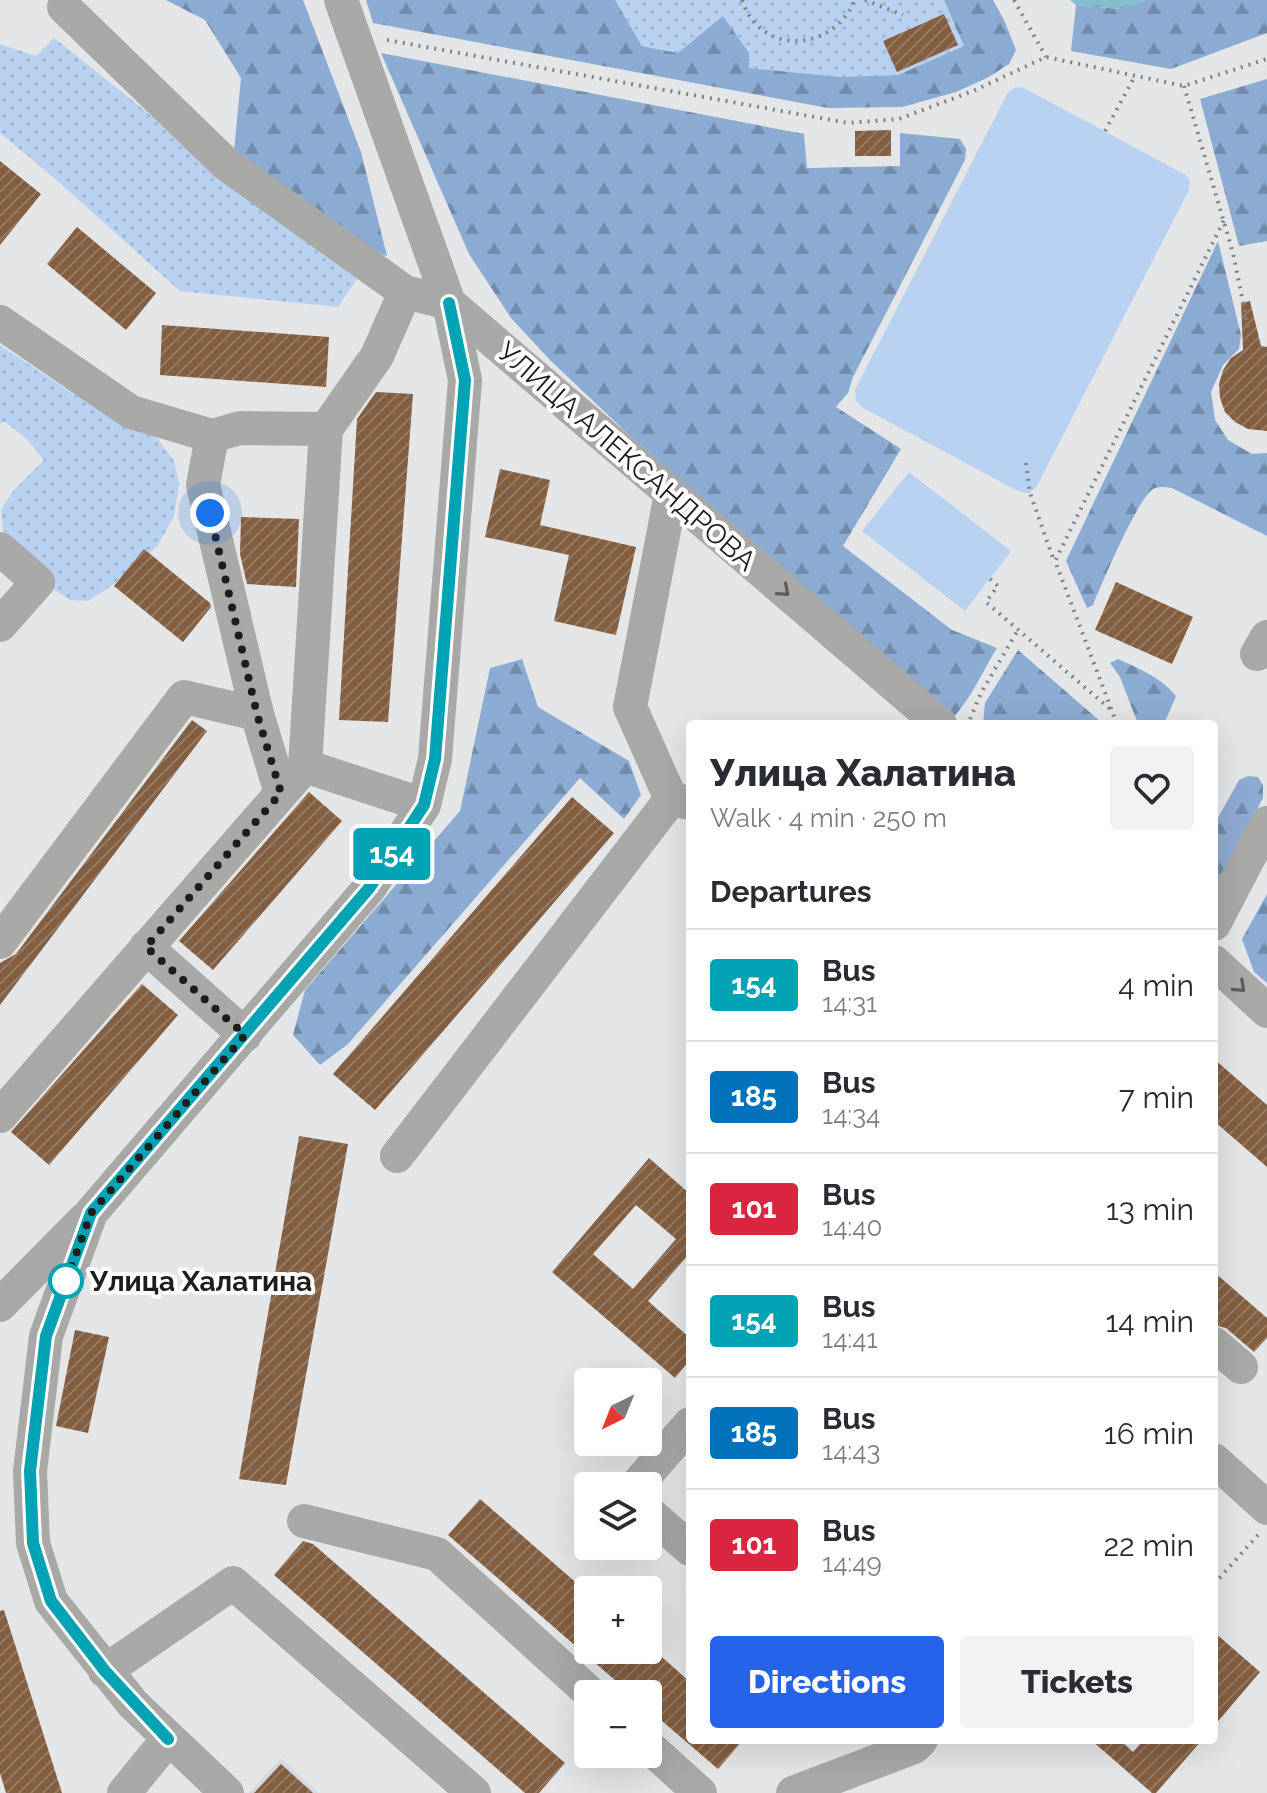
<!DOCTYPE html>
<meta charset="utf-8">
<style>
body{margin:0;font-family:Raleway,sans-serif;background:#f2f2f3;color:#2b2b33;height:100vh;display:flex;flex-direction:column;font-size:30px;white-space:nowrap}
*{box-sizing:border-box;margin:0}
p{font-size:26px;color:#7c7c81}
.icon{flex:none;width:44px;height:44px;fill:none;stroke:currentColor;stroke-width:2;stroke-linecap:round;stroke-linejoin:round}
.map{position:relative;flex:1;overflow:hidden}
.panel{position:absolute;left:686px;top:720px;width:532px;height:1024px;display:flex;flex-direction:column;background:#fff;border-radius:8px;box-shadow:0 8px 32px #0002}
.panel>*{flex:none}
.badge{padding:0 16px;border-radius:6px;font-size:28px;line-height:52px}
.needle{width:52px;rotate:223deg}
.buttons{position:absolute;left:574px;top:1368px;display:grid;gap:16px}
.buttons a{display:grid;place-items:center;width:88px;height:88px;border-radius:8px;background:#fff;box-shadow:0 8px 32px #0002;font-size:40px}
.you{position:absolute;width:40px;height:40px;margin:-20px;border:6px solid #fff;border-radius:50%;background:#1a73e8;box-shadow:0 0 0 12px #1a73e833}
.map>.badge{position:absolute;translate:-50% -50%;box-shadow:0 0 0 4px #fff}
h2{padding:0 24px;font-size:30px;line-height:72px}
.round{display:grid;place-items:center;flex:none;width:84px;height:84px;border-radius:8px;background:#f2f2f3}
.summary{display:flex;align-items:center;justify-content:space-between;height:136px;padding:0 24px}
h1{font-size:38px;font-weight:800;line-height:60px}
.primary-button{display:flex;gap:16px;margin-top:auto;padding:16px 24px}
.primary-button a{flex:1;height:92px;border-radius:8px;background:#2563eb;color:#fff;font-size:32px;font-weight:800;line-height:92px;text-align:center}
.primary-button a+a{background:#f2f2f3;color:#2b2b33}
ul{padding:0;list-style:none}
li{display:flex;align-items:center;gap:24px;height:112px;padding:0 24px;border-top:2px solid #e1e1e2}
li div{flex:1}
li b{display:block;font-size:30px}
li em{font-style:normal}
li .badge{min-width:88px;font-weight:700;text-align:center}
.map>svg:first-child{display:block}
.built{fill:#d3d9e0}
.green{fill:url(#green-dots)}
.forest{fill:url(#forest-firs)}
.pitch{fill:#b9d1f1}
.water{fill:url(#water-waves)}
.building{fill:url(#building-hatch);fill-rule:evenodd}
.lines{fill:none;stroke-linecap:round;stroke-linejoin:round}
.path{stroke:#808082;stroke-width:4;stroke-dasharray:2 6;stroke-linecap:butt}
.minor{stroke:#a8a8a7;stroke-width:34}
.oneway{stroke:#5c5c5c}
.line-casing{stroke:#fff;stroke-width:18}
.line{stroke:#00a3b4;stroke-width:12}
.walk{stroke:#1d1d1e;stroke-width:8;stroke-dasharray:0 14.4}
.stop-dot{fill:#fff;stroke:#00a3b4;stroke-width:4}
.labels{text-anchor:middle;stroke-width:8;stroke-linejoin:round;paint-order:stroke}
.street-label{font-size:28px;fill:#1d1d1e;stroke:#fff}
.stop-label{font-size:28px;font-weight:bold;fill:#1d1d1e;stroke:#fff;text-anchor:start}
</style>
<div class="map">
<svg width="1267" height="1793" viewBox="0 0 1267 1793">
<defs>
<pattern id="green-dots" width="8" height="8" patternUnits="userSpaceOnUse" patternTransform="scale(2)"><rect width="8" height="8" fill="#b9d1f1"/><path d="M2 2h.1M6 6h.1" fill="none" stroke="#9fb3ce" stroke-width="1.8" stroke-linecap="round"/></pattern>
<pattern id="forest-firs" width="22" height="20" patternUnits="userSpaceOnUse" patternTransform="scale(2)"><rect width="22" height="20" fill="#8cabd2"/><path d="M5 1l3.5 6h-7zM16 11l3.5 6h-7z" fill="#728baa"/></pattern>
<pattern id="water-waves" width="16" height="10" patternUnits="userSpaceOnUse" patternTransform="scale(2)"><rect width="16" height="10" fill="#81bece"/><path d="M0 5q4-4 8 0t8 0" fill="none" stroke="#6fa3b0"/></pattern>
<pattern id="building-hatch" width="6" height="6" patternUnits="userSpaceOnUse" patternTransform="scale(2)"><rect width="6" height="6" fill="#845e40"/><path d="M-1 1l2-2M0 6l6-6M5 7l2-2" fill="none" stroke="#947a65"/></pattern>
</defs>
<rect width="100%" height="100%" fill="#e4e5e7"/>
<path class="built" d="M281 1758 318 1793H249Z"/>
<path class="green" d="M615 0H944L965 46 898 75 841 77 749 68V53H679L642 46Z
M54 38 357 279 338 307 180 291 53 177 0 133V44L36 56Z
M0 345 72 393 157 438 174 461 179 484 174 516 158 545 114 584 88 601 70 600 42 582 3 530 1 509 14 490 44 460 26 438 5 422 0 423Z"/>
<path class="forest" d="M166 0H303L361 152 387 256 363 250 234 151 241 78 205 20Z
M366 0H615L642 46 678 53 723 16 749 53V68L841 77 898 75 964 46 944 0H993L1005 22 1016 50 1009 64 987 78 956 92 902 107 828 108 373 23Z
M1145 0H1267V33L1171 69 1071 51 1076 5 1120 9Z
M381 53 804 134 807 168 900 166V133L960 139 966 149 965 160 853 377 848 393 836 407 901 449 843 546 952 630 997 648C982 672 972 697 953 718L628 434 550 360 511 318 469 254Z
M1267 79V241L1239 246 1200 99Z
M1218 241 1241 335 1239 349 1223 365 1211 392 1215 420 1228 440 1252 454 1267 453V536L1172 488C1165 487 1159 486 1153 489 1138 498 1101 585 1093 605L1087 608 1066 561Z
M1018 650 1101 722 1102 724H983L985 703Z
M522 659 538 707 629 761 641 795 624 819 580 778 348 1044 320 1065 293 1035 305 990 460 811 490 668Z
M1118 659C1138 668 1162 678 1176 696L1164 724H1138L1120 677 1110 663Z
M1248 776 1258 777 1263 785V798L1214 890V825L1239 780Z
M1267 894V983L1254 972 1242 939Z"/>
<path class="pitch" d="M1015 87 1024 88 1186 175 1190 181 1189 190 1037 486 1030 493 1020 492 863 408 856 401 855 390 1007 94Z
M909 472 1011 551 965 611 862 531Z"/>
<path class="water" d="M1070 0H1145L1120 9 1076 5Z"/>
<path class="building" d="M944 14 958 45 897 72 883 41Z
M891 130V156H855V131Z
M0 161 41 194 0 245Z
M77 227 156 293 126 330 47 264Z
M1250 301 1261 346 1267 347V431L1248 429 1235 422 1225 412 1220 398 1219 384 1223 370 1231 358 1243 350 1241 303Z
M162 325 329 337 326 387 160 375Z
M376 392 413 394 388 722 339 720 357 419Z
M500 469 550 480 540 525 636 547 616 635 554 621 569 555 485 537Z
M241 517 299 519 296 587 247 584 240 554Z
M144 549 210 603 211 607 183 642 114 586Z
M1116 582 1193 617 1172 664 1095 630Z
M192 720 207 731 0 1005V963L16 954Z
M309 792 342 821 213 970 179 941Z
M572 797 614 833 375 1110 333 1074Z
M142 984 178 1015 49 1165 11 1132Z
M1214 1059 1267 1105V1167L1214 1121Z
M299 1136 348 1144 286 1485 239 1479Z
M649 1158 690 1194V1253L648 1301 690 1338V1360L675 1378 552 1272ZM636 1205 676 1239 633 1289 593 1254Z
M1214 1272 1267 1318V1338L1254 1352 1226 1328 1214 1325Z
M75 1330 109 1337 88 1433 56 1426Z
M480 1499 588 1593V1650H654L690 1682V1740H743L718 1769 648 1709V1694H631L448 1535Z
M303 1541 313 1544 565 1763 539 1793H525L274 1575Z
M4 1610 62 1793H6L0 1773V1611Z
M1214 1632 1260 1672 1214 1726Z
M1091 1740H1120L1133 1752 1144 1740H1202L1156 1793H1152Z
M281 1764 313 1793H254Z"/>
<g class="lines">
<path class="path" d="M742 0C761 57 833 52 855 0
M865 0 903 15
M1014 0 1046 57
M387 40 848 123 899 119 973 91 1046 57 1184 86 1267 59
M1184 86 1233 253 1250 337
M1105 131 1135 76
M1026 463 1030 493 1054 561
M990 579 998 586 986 602 1111 710
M970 719 981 693 1018 630
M1117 724 1055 561 1224 220
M1214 1584 1258 1535"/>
<path class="minor" d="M64 7 226 164 405 292
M0 322 131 412 212 436 240 428 326 429
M212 436 203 485 257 714 281 793
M671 494 630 707 671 799
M0 549 38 582 0 625
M1257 654 1267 637
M305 766 424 805
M1214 924 1267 823
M0 942 184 697 257 714
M146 947 245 1035
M1214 962 1267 1011
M0 1116 305 766 326 429 377 356 405 292 449 303 940 724
M397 1156 671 799 690 803
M0 1305 84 1220
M1214 1344 1241 1367
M1214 1460 1267 1508
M636 1486 690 1424
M648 1512 690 1549
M304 1521 437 1554 591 1694
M105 1671 233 1583 474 1793
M648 1746 700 1793
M124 1793 168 1739
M227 1793 133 1704 51 1601 33 1543 30 1471 46 1336 91 1213 370 887 424 805 435 759 465 380 449 303 341 0
M793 1793 914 1747 921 1740"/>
</g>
<defs><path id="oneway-chevron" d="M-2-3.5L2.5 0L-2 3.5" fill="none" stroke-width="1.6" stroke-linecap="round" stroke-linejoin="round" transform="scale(2)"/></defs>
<g class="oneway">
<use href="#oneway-chevron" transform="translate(784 591) rotate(41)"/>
<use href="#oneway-chevron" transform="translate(1240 987) rotate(43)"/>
</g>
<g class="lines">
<defs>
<path id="line" d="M168 1739 105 1671 51 1601 33 1543 30 1471 46 1336 91 1213 370 887 424 805 435 759 465 380 449 303"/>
</defs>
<use href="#line" class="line-casing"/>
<use href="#line" class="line"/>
<path class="walk" d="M66 1281 64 1287 91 1213 245 1035 146 947 281 793 257 714 210 513"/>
</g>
<circle class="stop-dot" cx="66" cy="1281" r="16"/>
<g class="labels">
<g class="street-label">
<text transform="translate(627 456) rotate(41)" y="10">УЛИЦА АЛЕКСАНДРОВА</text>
</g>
<g class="stop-label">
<text x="90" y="1291">Улица Халатина</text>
</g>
</g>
</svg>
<div class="buttons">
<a><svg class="needle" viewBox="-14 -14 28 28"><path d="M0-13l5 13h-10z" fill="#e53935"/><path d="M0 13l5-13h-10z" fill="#7c7c81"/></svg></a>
<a><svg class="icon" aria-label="layers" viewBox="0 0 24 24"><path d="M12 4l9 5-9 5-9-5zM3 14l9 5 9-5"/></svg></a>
<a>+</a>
<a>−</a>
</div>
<div class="you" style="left:210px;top:513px"></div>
<b class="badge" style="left:392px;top:854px;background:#00a3b4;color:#fff">154</b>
<section class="panel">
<div class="summary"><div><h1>Улица Халатина</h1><p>Walk · 4 min · 250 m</p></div><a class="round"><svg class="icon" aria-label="heart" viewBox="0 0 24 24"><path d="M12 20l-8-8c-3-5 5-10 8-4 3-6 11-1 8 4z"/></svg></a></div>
<h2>Departures</h2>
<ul>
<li><span class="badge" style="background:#00a3b4;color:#fff">154</span><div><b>Bus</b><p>14:31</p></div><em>4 min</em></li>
<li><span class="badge" style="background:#0072bc;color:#fff">185</span><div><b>Bus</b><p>14:34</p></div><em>7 min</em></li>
<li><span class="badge" style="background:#d7263d;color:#fff">101</span><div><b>Bus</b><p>14:40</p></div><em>13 min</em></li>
<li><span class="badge" style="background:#00a3b4;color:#fff">154</span><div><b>Bus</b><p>14:41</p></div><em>14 min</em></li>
<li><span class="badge" style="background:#0072bc;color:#fff">185</span><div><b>Bus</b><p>14:43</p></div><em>16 min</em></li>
<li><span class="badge" style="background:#d7263d;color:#fff">101</span><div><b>Bus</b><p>14:49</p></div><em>22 min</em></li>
</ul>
<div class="primary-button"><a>Directions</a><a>Tickets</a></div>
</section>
</div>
